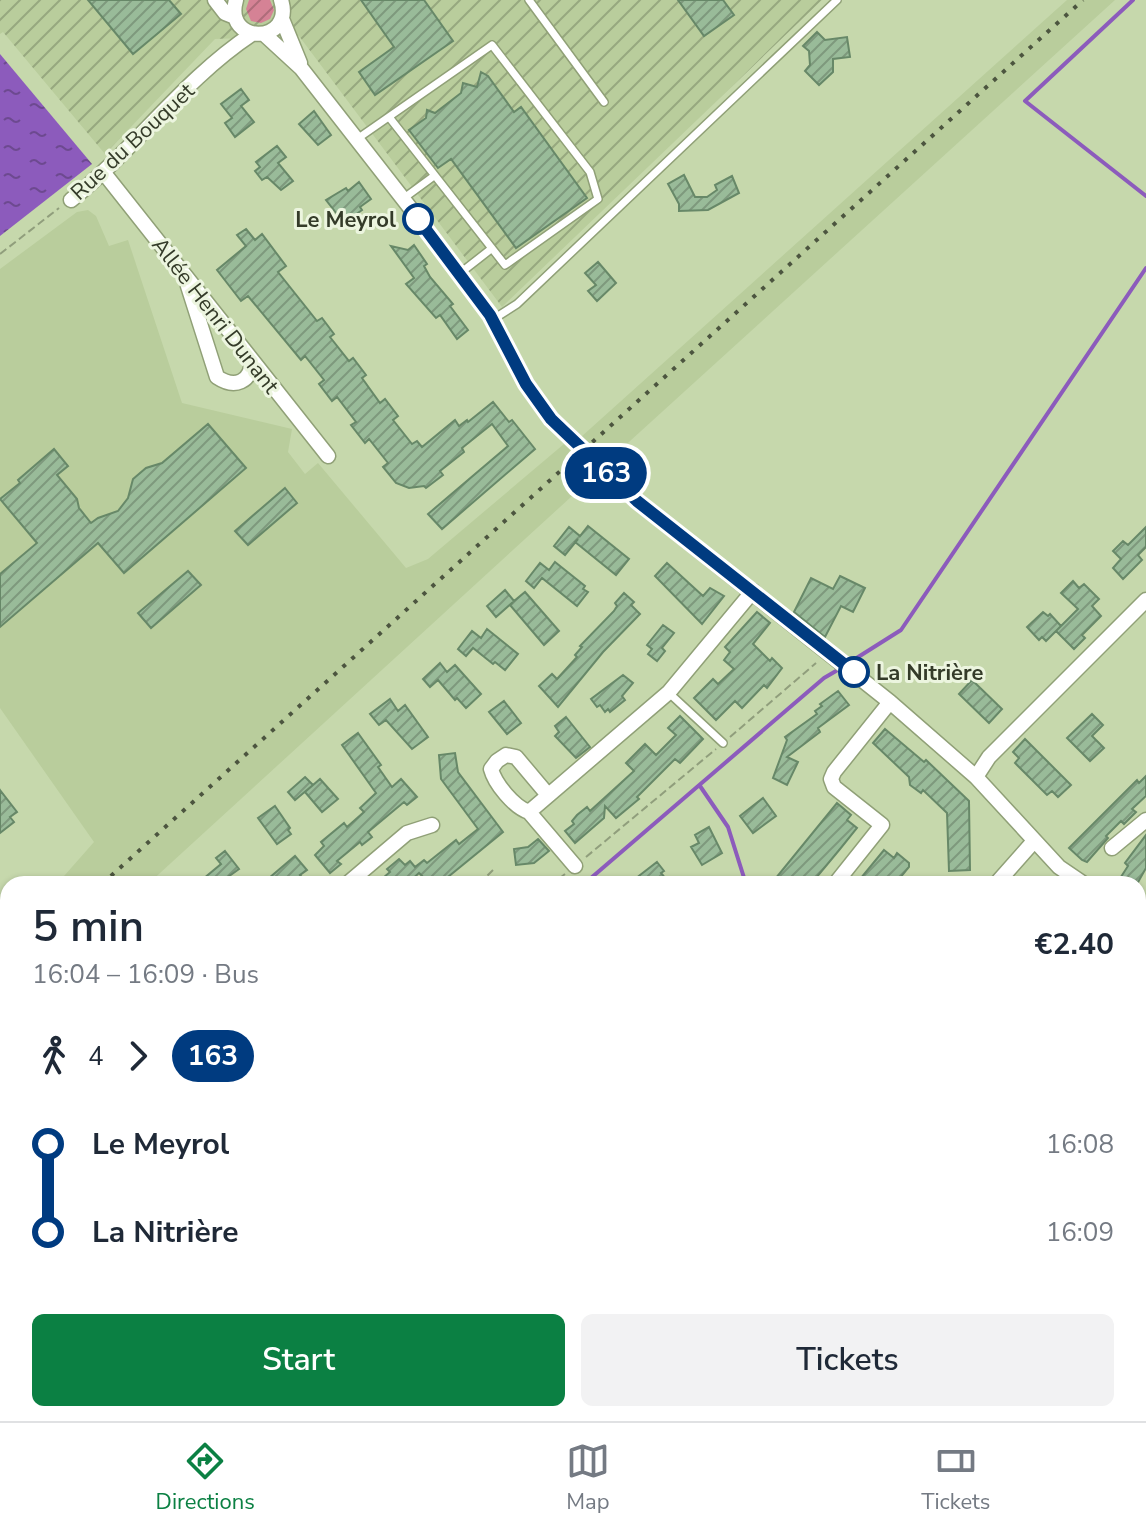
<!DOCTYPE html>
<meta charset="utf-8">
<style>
body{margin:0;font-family:"Nunito Sans",sans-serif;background:#f2f2f3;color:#1f2937;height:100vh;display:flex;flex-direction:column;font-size:30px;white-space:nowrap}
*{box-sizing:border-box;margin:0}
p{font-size:26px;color:#747a83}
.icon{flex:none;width:44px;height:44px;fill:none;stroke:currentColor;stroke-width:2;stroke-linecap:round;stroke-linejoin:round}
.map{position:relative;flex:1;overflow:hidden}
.panel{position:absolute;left:0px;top:876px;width:1146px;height:546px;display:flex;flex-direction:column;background:#fff;border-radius:24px 24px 0 0;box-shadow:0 2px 6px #0004}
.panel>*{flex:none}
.badge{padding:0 16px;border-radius:26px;font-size:28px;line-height:52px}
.map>.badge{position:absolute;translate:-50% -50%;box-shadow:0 0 0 4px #fff}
.legs{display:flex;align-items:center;gap:12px;height:88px;padding:0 32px;font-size:26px}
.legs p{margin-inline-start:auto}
.head{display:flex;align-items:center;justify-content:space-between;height:136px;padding:0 32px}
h1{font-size:44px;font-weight:600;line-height:60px}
.action{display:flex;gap:16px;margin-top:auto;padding:16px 32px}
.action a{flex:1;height:92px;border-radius:12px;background:#0b8043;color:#fff;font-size:32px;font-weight:600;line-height:92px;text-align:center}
.action a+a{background:#f2f2f3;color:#1f2937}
ul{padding:0 32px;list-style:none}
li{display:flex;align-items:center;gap:28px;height:88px;font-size:30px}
li i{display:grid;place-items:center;width:12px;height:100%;margin:0 10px;background:currentColor}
li i::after{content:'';width:20px;height:20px;margin:-10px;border:6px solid;border-radius:50%;background:#fff}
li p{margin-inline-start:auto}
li:first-child i{background:linear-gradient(#0000 50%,currentColor 0)}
li:last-child i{background:linear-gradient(currentColor 50%,#0000 0)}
.menu{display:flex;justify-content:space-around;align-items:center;height:112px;border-top:2px solid #e0e1e3;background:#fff;font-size:22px;color:#747a83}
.menu a{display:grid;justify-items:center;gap:4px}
.menu .selected{color:#0b8043}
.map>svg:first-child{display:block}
.built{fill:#b9cd9c}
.industrial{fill:url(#industrial-furrows)}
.grass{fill:url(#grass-dots)}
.garden{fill:url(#garden-furrows)}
.water{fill:url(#water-ripples)}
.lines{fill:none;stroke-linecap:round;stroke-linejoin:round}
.stream{stroke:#8c5bbc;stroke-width:4}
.building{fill:url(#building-hatch);stroke:#678868;stroke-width:2}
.lane-casing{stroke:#90a077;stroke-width:10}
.street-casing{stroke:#90a077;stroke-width:17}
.secondary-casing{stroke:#90a077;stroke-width:25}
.path{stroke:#909e7c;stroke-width:2;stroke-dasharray:8 4;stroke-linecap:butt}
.lane{stroke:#fff;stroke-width:7}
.street{stroke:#fff;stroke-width:14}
.secondary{stroke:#e3f0fa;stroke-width:22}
.rail{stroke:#4c553f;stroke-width:4;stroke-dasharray:4 8;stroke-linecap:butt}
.line-1-casing{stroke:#fff;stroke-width:18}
.line-1{stroke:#003b80;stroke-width:12}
.stop-1-dot{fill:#fff;stroke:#003b80;stroke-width:4}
.labels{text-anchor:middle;stroke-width:6;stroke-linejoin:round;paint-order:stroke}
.street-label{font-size:22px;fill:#343b29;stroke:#ecf5df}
.stop-label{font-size:22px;font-weight:bold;fill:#343b29;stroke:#ecf5df;text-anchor:end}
</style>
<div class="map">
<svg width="1146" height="1421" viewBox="0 0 1146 1421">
<defs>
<pattern id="industrial-furrows" width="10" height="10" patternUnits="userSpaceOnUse" patternTransform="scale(2)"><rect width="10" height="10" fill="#b9cd9c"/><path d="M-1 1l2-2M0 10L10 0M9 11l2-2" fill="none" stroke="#97a87f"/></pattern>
<pattern id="grass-dots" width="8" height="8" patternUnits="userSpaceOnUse" patternTransform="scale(2)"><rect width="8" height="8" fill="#d58295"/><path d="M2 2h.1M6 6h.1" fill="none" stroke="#ae6c7a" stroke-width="1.8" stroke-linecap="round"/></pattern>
<pattern id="garden-furrows" width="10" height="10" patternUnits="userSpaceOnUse" patternTransform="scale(2)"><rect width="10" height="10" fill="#d58295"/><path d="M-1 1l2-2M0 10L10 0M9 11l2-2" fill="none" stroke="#ae6c7a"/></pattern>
<pattern id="water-ripples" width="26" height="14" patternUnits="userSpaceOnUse" patternTransform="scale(2)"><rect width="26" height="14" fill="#8c5bbc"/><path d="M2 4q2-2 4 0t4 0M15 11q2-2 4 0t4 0" fill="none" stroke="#6d4990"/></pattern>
<pattern id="building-hatch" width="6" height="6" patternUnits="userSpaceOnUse" patternTransform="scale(2)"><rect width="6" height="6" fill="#9b9"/><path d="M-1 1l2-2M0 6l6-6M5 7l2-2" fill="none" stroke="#7e997d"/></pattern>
</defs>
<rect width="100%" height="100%" fill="#c6d8ac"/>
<path class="built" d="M1067 0H1115L608 461 581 437Z
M88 210 96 216 109 246 128 240 182 403 292 429 288 452 305 474 318 463 406 568 428 559 564 444 595 475 148 884H57L94 842 0 708V269L77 212Z
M132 1414H308L310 1421H136Z"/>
<path class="industrial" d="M0 0H822L502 307 299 36 215 39 105 154 3 32 0 34Z"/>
<path class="grass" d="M889 1414H980L969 1421H893Z"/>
<path class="garden" d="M249 0H270L274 10 270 19 261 23 251 21 246 9Z"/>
<path class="water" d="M0 54 92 164 0 236Z"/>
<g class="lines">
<path class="stream" d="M1133 0 1025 101 1146 196
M855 659 901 630 1146 268
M700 786 728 827 746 884
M584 884 824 678 836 671"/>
</g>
<path class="building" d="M88 0H169L181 14 133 54Z
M361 0H424L453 41 375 95 359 72 394 47Z
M678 0H723L734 15 704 36Z
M817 32 825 40 847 37 850 57 833 59V72L819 85 805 71 810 65 809 51 803 46Z
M481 72 488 76 514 112 521 107 587 198 516 248 451 159 438 168 409 130 426 118 427 110 435 113 461 93 463 83 477 87Z
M241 89 249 100 241 106 254 122 235 137 225 123 232 118 221 104Z
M314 111 331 135 318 145 299 124Z
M277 146 286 157 278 163 293 181 281 190 267 177 262 180 255 171 260 167 256 162Z
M684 175 695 197H707L717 190 715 185 732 176 739 193 708 210 679 211V204L668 184Z
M359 182 371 199 360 207 362 210 344 223 326 200 346 188 348 191Z
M246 229 255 240 262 234 286 266 278 272 317 321 322 318 334 334 330 337 349 361 353 358 366 375 362 378 380 403 385 399 398 416 393 420 412 444 417 441 422 447 455 420 459 426 467 420 468 422 493 402 509 422 512 420 535 449 442 529 428 514 508 446 492 424 462 448 464 452 440 471 443 475 426 488 424 486 409 488 396 483 383 467 388 463 369 439 365 443 351 425 356 422 337 397 332 401 319 384 324 380 305 356 301 360 248 296 241 301 217 270 246 246 237 235Z
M414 245 427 264 424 266 430 277 453 304 450 306 468 330 457 339 440 315 436 318 406 284 414 278 391 246 408 250Z
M598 262 616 283 597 301 588 291 596 285 585 273Z
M208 424 246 468 124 573 98 543 0 627V574L37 543 0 499 20 483 18 480 54 449 68 466 57 475 77 499 79 508 91 523 98 518 118 511 128 498 133 479 146 468 162 463Z
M285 488 297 503 248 545 235 531Z
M588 526 629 559 616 575 575 542 578 539 565 555 554 546 569 527 580 536Z
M1146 527V547L1138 555 1142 560 1123 579 1113 568 1121 559 1113 551 1123 541 1128 545Z
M555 562 585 586 583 589 588 592 577 606 542 578 534 588 526 581 540 563 549 570Z
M667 563 703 596 710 588 724 596 702 624 655 576Z
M188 571 201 585 151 628 138 613Z
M840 576 865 588 853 612 841 606 825 637 794 612 811 578 833 589Z
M1073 581 1079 588 1084 584 1099 599 1092 606 1101 616 1082 635 1085 638 1074 649 1056 631 1078 609 1061 593Z
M505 590 514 601 525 592 559 631 544 645 510 605 513 602 496 617 487 606Z
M624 593 634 602 631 605 640 614 603 652 558 707 539 686 552 674 557 679 577 657 575 655 582 647 580 646 614 611 617 606 615 603Z
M757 612 770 623 753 644 770 661 772 658 782 668 767 688 764 685 742 708 735 701 716 720 694 698 713 679 718 684 734 669 724 660 730 652 725 647Z
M1043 612 1048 616 1050 614 1061 626 1046 641 1042 637 1039 640 1027 627Z
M663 625 674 633 662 648 665 651 657 661 648 654 652 649 647 645Z
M487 629 518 654 505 670 495 662 493 664 473 648 466 656 458 649 472 631 481 638Z
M440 663 447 672 455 665 481 694 466 708 457 698 455 700 438 680 430 687 423 679Z
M623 675 633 683 622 696 625 700 610 712 608 709 605 712 600 705 597 707 591 699Z
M972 680 1002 709 989 723 959 694Z
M838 691 849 705 818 728 820 732 787 757 798 762 787 785 773 778 787 740 785 737 817 714 815 711 822 706 820 704Z
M390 699 398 711 405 705 428 737 412 749 386 720 379 725 370 714Z
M504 701 521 723 507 734 489 712Z
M1092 714 1103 725 1092 736 1104 748 1090 761 1067 738Z
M680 716 703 739 680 763 675 759 637 797 639 799 616 818 605 806 604 818 575 843 565 831 574 824 572 821 577 815 587 807 590 811 634 771 626 763 645 744 656 755 676 735 668 728Z
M566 717 590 747 576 758 555 736 559 732 555 726Z
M885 729 924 762 926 760 969 801 970 870 949 871 947 813 923 790 921 793 910 785 909 777 873 743Z
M358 733 381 765 378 767 392 787 401 779 417 797 407 805 404 802 368 832 372 837 362 845 360 842 337 861 341 864 330 873 315 855 324 846 321 842 344 823 347 827 364 812 360 808 376 793 342 745Z
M1025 739 1071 785 1058 797 1052 791 1047 795 1015 763 1019 758 1013 752Z
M455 753 458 772 503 832 443 881 441 878 430 884 419 873 407 884H376L390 872 387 869 399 859 405 865 410 861 415 867 424 860 427 863 456 840 459 844 478 829 441 779 439 755Z
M1146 776V796L1132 809 1136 812 1124 824 1121 821 1106 836 1108 838 1087 862 1082 860 1069 848 1137 780 1139 783Z
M305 777 313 785 295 800 288 792Z
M320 779 338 799 322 812 305 792Z
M0 790 17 812 10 817 14 822 0 833Z
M763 798 776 816 753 833 740 816Z
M837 803 851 815 847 820 857 828 840 849 811 884H771Z
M275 806 290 828 288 830 291 834 277 844 258 818Z
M709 827 722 853 702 865 691 847 699 843 695 835Z
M1146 835V868L1137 884H1125L1119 880 1128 866 1125 863Z
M538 839 549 851 534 863 516 865 514 849 528 847Z
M884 850 894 858 897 853 909 863V867L895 884H856Z
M225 851 239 869 218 884H197L221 864 216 858Z
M295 856 307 870 300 875 308 884H262Z
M657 862 664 871 661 873 670 884H654L651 880 644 884H633L631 882Z"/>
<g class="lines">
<defs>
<path id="lane" d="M529 0 604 102
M357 139 492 45 590 172 598 199 505 265 389 117
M404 198 434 176
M459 274 491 249
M492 320 517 304 837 0
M669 693 723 743"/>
<path id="street" d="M215 0 225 13 235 17
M236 0C223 46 295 44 281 0
M282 19 300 63
M264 34 301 68 411 209 490 315 526 384 551 419 637 501 890 702 976 777 1059 867 1084 884
M104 173 328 456
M71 200C135 149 184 79 252 34
M188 286 217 377C235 389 251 382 252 361
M976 777 989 757 1146 600
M548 795 516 757 506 755 497 761 491 769C495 784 514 807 529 812L669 692 753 591
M529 812 575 866
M1112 848 1146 820
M347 884 407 833 432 825
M835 884 882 825 834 787 831 779 834 772 890 702
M996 884 1034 841
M1138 915 1146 920
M1138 1037 1146 1044
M0 1056 8 1049
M1138 1131 1146 1122
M1138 1215 1146 1208
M1138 1319 1146 1332
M1138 1365 1146 1360
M1138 1403 1146 1398
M47 1414 51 1421
M701 1414 704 1421
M1138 1414 1142 1421
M417 1421 432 1414
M664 1421 676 1414"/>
<path id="secondary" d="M873 1414 877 1421
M9 1421 23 1414"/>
</defs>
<use href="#lane" class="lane-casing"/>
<use href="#street" class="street-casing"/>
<use href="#secondary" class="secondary-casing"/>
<path class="path" d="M0 254 59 208
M730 737 816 663
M586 857 716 749
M479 884 493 870
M552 884 565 874
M1138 1239 1146 1247"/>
<use href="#lane" class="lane"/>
<use href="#street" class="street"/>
<use href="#secondary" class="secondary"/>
<path class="rail" d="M102 884 1083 0
M0 985 8 978"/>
</g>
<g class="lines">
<defs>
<path id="line-1" d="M418 219 490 315 526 384 551 419 637 501 854 672"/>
</defs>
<use href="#line-1" class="line-1-casing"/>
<use href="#line-1" class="line-1"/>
</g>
<g class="stop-1-dot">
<circle cx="418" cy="219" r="14"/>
<circle cx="854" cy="672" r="14"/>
</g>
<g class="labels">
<g class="street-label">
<text transform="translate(132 141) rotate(-43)" y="8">Rue du Bouquet</text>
<text transform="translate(216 315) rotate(52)" y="8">Allée Henri Dunant</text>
</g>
<g class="stop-label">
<text x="396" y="227">Le Meyrol</text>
<text x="876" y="680" text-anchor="start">La Nitrière</text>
</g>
</g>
</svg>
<b class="badge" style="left:606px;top:473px;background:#003b80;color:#fff">163</b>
<section class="panel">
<div class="head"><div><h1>5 min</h1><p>16:04 – 16:09 · Bus</p></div><b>€2.40</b></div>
<div class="legs"><svg class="icon" aria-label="walk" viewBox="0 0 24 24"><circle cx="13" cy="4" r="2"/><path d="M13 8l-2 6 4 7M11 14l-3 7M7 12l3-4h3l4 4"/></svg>4<svg class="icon" aria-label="forward" viewBox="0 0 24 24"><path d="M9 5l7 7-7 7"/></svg><b class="badge" style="background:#003b80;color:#fff">163</b></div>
<ul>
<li><i style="color:#003b80"></i><b>Le Meyrol</b><p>16:08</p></li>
<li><i style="color:#003b80"></i><b>La Nitrière</b><p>16:09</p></li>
</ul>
<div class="action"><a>Start</a><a>Tickets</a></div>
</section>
</div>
<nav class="menu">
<a class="selected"><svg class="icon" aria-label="directions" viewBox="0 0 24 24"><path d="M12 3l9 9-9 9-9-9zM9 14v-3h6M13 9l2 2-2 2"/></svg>Directions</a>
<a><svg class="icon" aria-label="map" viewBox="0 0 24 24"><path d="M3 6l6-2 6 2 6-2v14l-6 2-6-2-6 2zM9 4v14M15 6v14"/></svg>Map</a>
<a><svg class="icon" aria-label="tickets" viewBox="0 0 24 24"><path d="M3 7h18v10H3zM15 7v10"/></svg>Tickets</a>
</nav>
